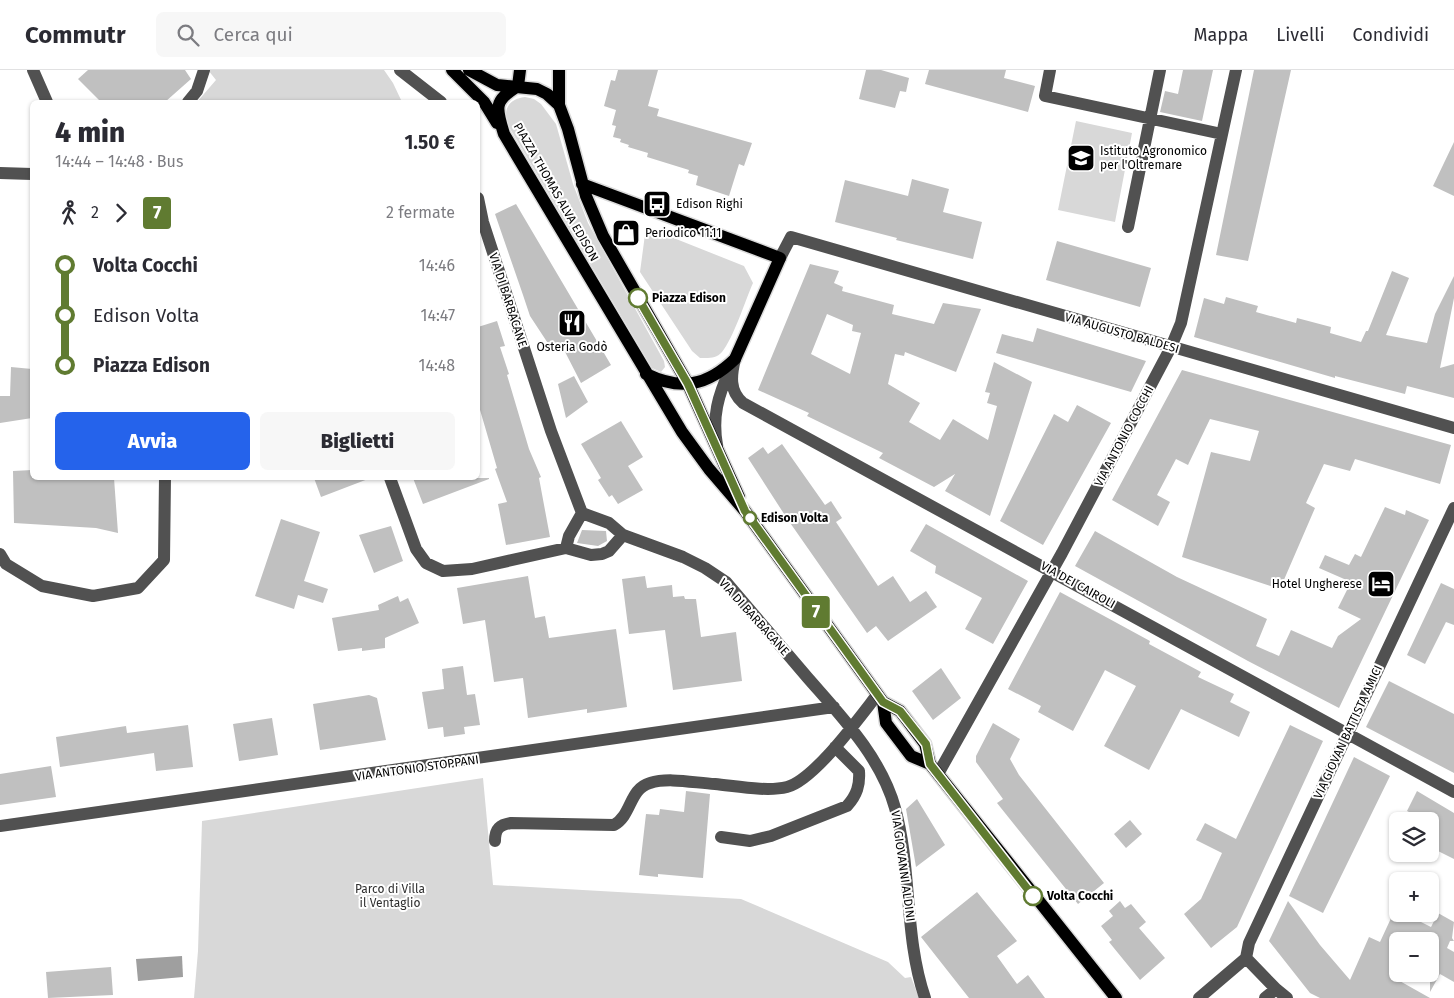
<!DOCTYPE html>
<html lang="it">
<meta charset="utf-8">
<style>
body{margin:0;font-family:"Fira Sans",sans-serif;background:#f7f7f7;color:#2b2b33;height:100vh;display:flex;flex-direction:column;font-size:19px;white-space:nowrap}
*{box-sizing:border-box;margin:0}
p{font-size:16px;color:#7c7c81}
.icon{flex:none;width:28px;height:28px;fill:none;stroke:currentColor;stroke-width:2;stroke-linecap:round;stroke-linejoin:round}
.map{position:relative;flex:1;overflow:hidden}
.side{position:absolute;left:30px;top:30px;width:450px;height:380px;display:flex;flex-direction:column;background:#fff;border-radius:8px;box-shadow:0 1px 4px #0004}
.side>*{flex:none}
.badge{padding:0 10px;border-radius:4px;font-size:18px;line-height:32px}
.controls{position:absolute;left:1389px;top:742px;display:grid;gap:10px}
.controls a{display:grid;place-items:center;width:50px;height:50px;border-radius:8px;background:#fff;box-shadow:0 1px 4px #0004;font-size:25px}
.map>.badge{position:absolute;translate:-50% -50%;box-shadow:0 0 0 2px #fff}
.legs{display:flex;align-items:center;gap:8px;height:55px;padding:0 25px;font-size:16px}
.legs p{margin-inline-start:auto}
.head{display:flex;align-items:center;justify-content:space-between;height:85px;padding:0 25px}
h1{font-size:28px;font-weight:800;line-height:38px}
.button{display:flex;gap:10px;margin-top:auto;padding:10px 25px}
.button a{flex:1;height:58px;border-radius:8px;background:#2563eb;color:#fff;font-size:20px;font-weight:800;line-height:58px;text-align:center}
.button a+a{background:#f7f7f7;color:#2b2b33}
ul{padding:0 25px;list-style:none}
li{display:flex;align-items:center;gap:18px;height:50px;font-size:19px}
li i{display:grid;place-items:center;width:8px;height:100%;margin:0 6px;background:currentColor}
li i::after{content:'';width:12px;height:12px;margin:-6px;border:4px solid;border-radius:50%;background:#fff}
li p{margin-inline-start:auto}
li:first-child i{background:linear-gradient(#0000 50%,currentColor 0)}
li:last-child i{background:linear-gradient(currentColor 50%,#0000 0)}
header{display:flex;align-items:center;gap:30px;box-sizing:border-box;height:70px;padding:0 25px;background:#fff;border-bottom:1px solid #e1e1e2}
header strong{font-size:24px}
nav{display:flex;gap:28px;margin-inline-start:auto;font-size:18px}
.search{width:350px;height:45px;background:#f7f7f7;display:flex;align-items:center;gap:12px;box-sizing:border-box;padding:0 18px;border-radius:8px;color:#7c7c81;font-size:19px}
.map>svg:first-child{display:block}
.green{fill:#d8d8d8}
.water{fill:#9f9f9f}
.building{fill:#c0c0c0;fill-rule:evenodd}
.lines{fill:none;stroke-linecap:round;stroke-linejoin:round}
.major-casing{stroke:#dbdbdb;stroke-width:15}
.minor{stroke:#515151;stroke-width:12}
.major{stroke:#000;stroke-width:12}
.line-1-casing{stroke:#fff;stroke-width:11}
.line-1{stroke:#607b31;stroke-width:8}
.stop-1-dot{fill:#fff;stroke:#607b31;stroke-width:2.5}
.labels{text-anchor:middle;stroke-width:4;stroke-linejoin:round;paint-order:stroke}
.poi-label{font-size:12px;fill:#000;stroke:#fff;text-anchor:start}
.street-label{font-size:12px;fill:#000;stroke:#fff}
.stop-label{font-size:12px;font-weight:bold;fill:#000;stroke:#fff;text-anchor:start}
.park-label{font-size:12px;fill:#2f2f2f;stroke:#fff}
</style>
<header>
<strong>Commutr</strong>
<div class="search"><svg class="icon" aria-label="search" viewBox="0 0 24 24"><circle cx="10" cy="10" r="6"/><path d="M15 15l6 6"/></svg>Cerca qui</div>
<nav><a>Mappa</a><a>Livelli</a><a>Condividi</a></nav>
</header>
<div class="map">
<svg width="1454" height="928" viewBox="0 0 1454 928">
<rect width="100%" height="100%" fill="#fff"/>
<path class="green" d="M208 0H384L393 13 402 32H197L216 10Z
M525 27 534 29 541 34 556 54 573 114 588 153 664 291 665 297 661 302 652 298 509 57C502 42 507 29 525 27Z
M1076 51 1132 63 1115 152 1058 140Z
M646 157 744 196 753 213C745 231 734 267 722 282 716 289 709 288 700 288L692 281 640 202Z
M483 708 493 815 741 829 888 892 905 908 911 907 919 928H194L198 881 202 751Z"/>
<path class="water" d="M182 886 183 907 138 911 136 889Z"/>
<path class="building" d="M88 0H185L191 9 165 32H101L78 9Z
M618 0H658L648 36 659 39 657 46 752 73 744 96 739 94 729 126 696 115 698 106 688 103 689 100 647 87 648 83 628 77 629 75 620 72 621 69 613 67 616 56 612 55 616 40 604 36 611 10 615 11Z
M866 0H881L909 8 906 22 900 21 895 38 859 29Z
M929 0H1006L1004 8 1035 16 1028 42 925 14Z
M1183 0H1213L1202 51 1160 42 1165 21 1178 24Z
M1254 0H1291L1248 191 1216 185Z
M1454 72V126L1433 116Z
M912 109 949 119 943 142 982 152 973 189 896 170 897 168 835 152 845 110 908 126Z
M516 134 611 295 581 313 562 276 553 281 530 246 523 225 495 144Z
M1057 171 1151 198 1140 237 1046 210Z
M810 194 839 201 834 213 843 217 842 221 894 235 892 244 934 254 943 233 981 239 956 302 905 282 904 286 895 284 888 314 920 333 909 352 940 370 953 349 988 370 997 336 987 333 990 323 985 322 994 292 1032 312 990 446 945 421 955 404 934 417 879 388 883 383 807 346 809 343 758 320ZM827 244 853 255 852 261 861 263 850 304 811 284Z
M1392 201 1409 208 1386 265 1427 273 1435 244 1454 206V228L1440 298 1454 294V328L1407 316 1405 324 1335 306V308L1194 267 1204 228 1224 234 1226 227 1258 236 1256 242 1296 253 1297 248 1331 257 1330 263 1361 272 1366 261H1368Z
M497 251 505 276 500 277 509 304 507 305 529 379 541 407 539 408 550 467 506 475 498 434 507 432 495 399 497 398 478 333V257Z
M1037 258 1146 291 1131 322 996 283 1002 264 1033 272Z
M11 297 32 299V348L0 353V326H10Z
M1182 300 1451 375 1440 414 1355 389 1350 401 1324 394 1306 433 1315 438 1280 519 1182 487 1211 382 1250 391 1259 361 1210 349 1188 395 1176 389 1157 425 1170 432 1158 456 1112 430Z
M574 306 588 332 566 348 558 314Z
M1077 335 1111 353 1043 475 1000 451 1054 344 1068 352Z
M621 351 643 387 628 396 643 420 618 434 612 425 609 427 598 410 601 408 581 374Z
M782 374 825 435 831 431 842 448 836 452 878 516 893 506 910 532 926 521 937 537 888 571 876 556 867 563 786 447 748 388 763 377 768 384Z
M32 400V408H114L118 463 96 458 14 453 13 401Z
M314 408H368V409L321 427Z
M413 408H489V409L423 434Z
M1385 437 1405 445 1406 440 1429 450 1339 638 1248 591 1075 496 1095 461 1177 507 1267 549 1256 576 1279 586 1291 560 1332 578 1338 566 1361 549 1338 538 1351 512 1319 498 1325 485 1349 495 1355 484 1361 487Z
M281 449 320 462 304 511 328 519 323 533 298 525 294 539 255 526Z
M926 454 1028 511 993 574 965 559 982 528 935 503 936 496 910 481Z
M391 456 403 491 374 503 359 465Z
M582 460 606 461 607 471 598 476 577 473Z
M528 506 535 548 545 546 549 568 616 559 627 637 587 643V639L528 648 523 608 494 612 485 550 463 554 457 518Z
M645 506 647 518 672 515 673 527 684 526 685 529H696L701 567 736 562 742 611 673 620 665 560 629 564 622 509Z
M1441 513 1454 519V555L1446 552 1425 594 1407 585Z
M1060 522 1150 571 1149 574 1201 602 1198 607 1234 624 1230 632 1250 642 1239 667 1181 639 1149 700 1104 676 1136 616 1105 600 1073 661 1038 642 1041 636 1008 619Z
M398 526 400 532 408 528 419 553 385 568V578L362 581V578L338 581 332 548 379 540 378 535Z
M463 596 467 625 475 624 480 655 464 657 465 664 444 667 443 657 428 659 422 622 444 619 442 599Z
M941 598 961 628 933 650 912 621Z
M1389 611 1454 644V703L1366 657Z
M369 625 377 628 386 670 320 680 313 634Z
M272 648 278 685 239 691 233 654Z
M993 653 1020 669 1010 689 1019 705 1104 813 1078 834 997 733 1003 729 976 692V686Z
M188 655 193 697 156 701 154 683 60 697 56 667 126 656 127 663Z
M1290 655 1323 671 1237 857 1211 878 1184 844 1201 829 1222 783 1196 770 1205 753 1236 769Z
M1354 687 1390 706 1323 843 1289 826Z
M51 696 56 727 0 735V704Z
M686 721 710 724 703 808 658 804V807L639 805 646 744 659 745 660 739 684 742Z
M1417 721 1454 743V789L1430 777V751H1416L1419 747 1407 741Z
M917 729 945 775 916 797 906 739Z
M1130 750 1142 764 1126 778 1114 764Z
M977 822 1017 871 997 886 1017 914 1028 905 1045 928H969L921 867Z
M1120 831 1125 838 1131 834 1146 852 1139 858 1165 888 1140 910 1109 872 1112 870 1101 856 1113 846 1109 841Z
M1288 831 1320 875 1350 910 1369 867 1380 872 1398 833V844H1405L1431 857 1438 843 1454 852 1452 868 1454 871H1450L1447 878 1454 882V912L1440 904 1430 922V871H1398V910L1430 928H1320L1310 923 1269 871Z
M111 897 113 925 48 928 46 902Z"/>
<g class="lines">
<defs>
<path id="major" d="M452 0 484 32 497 53
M469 0 497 15 537 19 547 24 559 35 568 59 586 126 603 166 688 314 739 427
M518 16C493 31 496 38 504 64L682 362 709 399 745 441 883 632 900 641 925 674 930 694 1116 928
M518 16 520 0
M559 35V0
M582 114 780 188 735 289C707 316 681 321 646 304
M883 632 886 653 911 686 930 694"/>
</defs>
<use href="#major" class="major-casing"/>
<path class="minor" d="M33 0 47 32
M400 0 441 32
M1050 0 1045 26 1222 64
M188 32 197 21 204 0
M0 103 32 104
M478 128 483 152 551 361 582 443
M1128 157 1160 0
M780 188 791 167 1454 358
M735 289C731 305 729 321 743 333L1454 722
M717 375C712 347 718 325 730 300
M390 408 416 479 426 493 443 501 472 499 566 478 591 485 602 484 609 481 623 465
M582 443 609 453 623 465 683 487 705 498 726 512C753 544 780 575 807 607 841 646 881 687 895 738 912 799 904 867 925 928
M566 478 569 466 582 443
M0 484 6 494 42 516 93 526 138 518 164 490 165 408
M938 704 1062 483 1171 277 1181 253 1236 0
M0 756 834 637
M721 767 750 771 771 766 847 736C857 725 860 715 859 701L835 677
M495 771C495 758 500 755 511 753L614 755C632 745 629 719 650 713 669 707 695 713 715 714 736 716 767 722 787 717 814 710 859 648 877 625
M1246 888 1249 873 1454 438
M1276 919 1287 928
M1199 928 1246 888 1276 919 1265 928"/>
<use href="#major" class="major"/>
</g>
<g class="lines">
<defs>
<path id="line-1" d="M638 228 688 314 745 441 883 632 900 641 926 674 930 694 1033 826"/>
</defs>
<use href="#line-1" class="line-1-casing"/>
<use href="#line-1" class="line-1"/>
</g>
<defs>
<symbol id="school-square" viewBox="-11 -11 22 22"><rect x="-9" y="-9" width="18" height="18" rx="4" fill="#000" stroke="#fff"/><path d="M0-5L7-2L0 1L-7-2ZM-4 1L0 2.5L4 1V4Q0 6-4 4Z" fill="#fff"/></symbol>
<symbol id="bus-square" viewBox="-11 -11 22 22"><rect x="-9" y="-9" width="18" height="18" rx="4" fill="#000" stroke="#fff"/><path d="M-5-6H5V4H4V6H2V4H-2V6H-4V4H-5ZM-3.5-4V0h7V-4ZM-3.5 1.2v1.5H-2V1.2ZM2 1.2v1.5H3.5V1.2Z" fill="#fff"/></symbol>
<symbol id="shop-square" viewBox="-11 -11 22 22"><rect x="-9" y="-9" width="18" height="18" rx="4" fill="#000" stroke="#fff"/><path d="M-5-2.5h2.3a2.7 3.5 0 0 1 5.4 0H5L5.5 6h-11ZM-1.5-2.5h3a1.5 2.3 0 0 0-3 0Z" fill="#fff"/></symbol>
<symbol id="restaurant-square" viewBox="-11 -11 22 22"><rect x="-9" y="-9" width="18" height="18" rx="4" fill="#000" stroke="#fff"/><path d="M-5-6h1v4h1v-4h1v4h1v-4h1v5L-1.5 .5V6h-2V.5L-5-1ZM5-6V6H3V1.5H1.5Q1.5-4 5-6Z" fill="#fff"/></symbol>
<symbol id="hotel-square" viewBox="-11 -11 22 22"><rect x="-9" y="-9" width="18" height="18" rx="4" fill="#000" stroke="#fff"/><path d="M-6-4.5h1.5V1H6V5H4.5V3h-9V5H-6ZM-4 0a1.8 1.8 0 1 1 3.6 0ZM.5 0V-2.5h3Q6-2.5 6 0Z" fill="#fff"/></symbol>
</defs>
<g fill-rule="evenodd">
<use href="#school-square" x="1065" y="72" width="32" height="32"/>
<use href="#bus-square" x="641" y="118" width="32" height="32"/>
<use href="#shop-square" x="610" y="147" width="32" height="32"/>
<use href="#restaurant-square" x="556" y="237" width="32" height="32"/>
<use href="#hotel-square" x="1365" y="498" width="32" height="32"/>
</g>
<g class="stop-1-dot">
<circle cx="638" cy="228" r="9"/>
<circle cx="750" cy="448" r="6"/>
<circle cx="1033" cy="826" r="9"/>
</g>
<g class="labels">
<g class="poi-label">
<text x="1100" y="85">Istituto Agronomico<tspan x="1100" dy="14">per l'Oltremare</tspan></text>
<text x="676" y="138">Edison Righi</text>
<text x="645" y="167">Periodico 11.11</text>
<text x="572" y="281" text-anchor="middle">Osteria Godò</text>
<text x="1362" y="518" text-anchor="end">Hotel Ungherese</text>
</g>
<g class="street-label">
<text transform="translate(556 122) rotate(60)" y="4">PIAZZA THOMAS ALVA EDISON</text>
<text transform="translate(508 230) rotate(72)" y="4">VIA DI BARBACANE</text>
<text transform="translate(1122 263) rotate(16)" y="4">VIA AUGUSTO BALDESI</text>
<text transform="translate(1124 366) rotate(-62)" y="4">VIA ANTONIO COCCHI</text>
<text transform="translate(1078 515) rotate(29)" y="4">VIA DEI CAIROLI</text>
<text transform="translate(754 547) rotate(48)" y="4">VIA DI BARBACANE</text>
<text transform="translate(1348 662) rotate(-65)" y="4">VIA GIOVAN BATTISTA AMICI</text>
<text transform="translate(417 698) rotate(-8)" y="4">VIA ANTONIO STOPPANI</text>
<text transform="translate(903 796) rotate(82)" y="4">VIA GIOVANNI ALDINI</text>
</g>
<g class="stop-label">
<text x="652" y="232">Piazza Edison</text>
<text x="761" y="452">Edison Volta</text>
<text x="1047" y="830">Volta Cocchi</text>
</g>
<g class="park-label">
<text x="390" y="823">Parco di Villa<tspan x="390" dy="14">il Ventaglio</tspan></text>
</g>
</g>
</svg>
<div class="controls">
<a><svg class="icon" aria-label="layers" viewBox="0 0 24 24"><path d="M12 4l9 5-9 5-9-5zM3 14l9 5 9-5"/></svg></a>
<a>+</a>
<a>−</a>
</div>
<b class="badge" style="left:816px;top:542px;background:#607b31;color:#fff">7</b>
<section class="side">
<div class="head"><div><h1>4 min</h1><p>14:44 – 14:48 · Bus</p></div><b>1.50 €</b></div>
<div class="legs"><svg class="icon" aria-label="walk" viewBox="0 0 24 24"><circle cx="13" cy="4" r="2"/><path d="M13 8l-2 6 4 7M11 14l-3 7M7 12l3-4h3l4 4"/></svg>2<svg class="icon" aria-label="forward" viewBox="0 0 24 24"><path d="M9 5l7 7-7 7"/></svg><b class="badge" style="background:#607b31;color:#fff">7</b><p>2 fermate</p></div>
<ul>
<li><i style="color:#607b31"></i><b>Volta Cocchi</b><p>14:46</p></li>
<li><i style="color:#607b31"></i><span>Edison Volta</span><p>14:47</p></li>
<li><i style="color:#607b31"></i><b>Piazza Edison</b><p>14:48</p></li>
</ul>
<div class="button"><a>Avvia</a><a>Biglietti</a></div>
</section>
</div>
